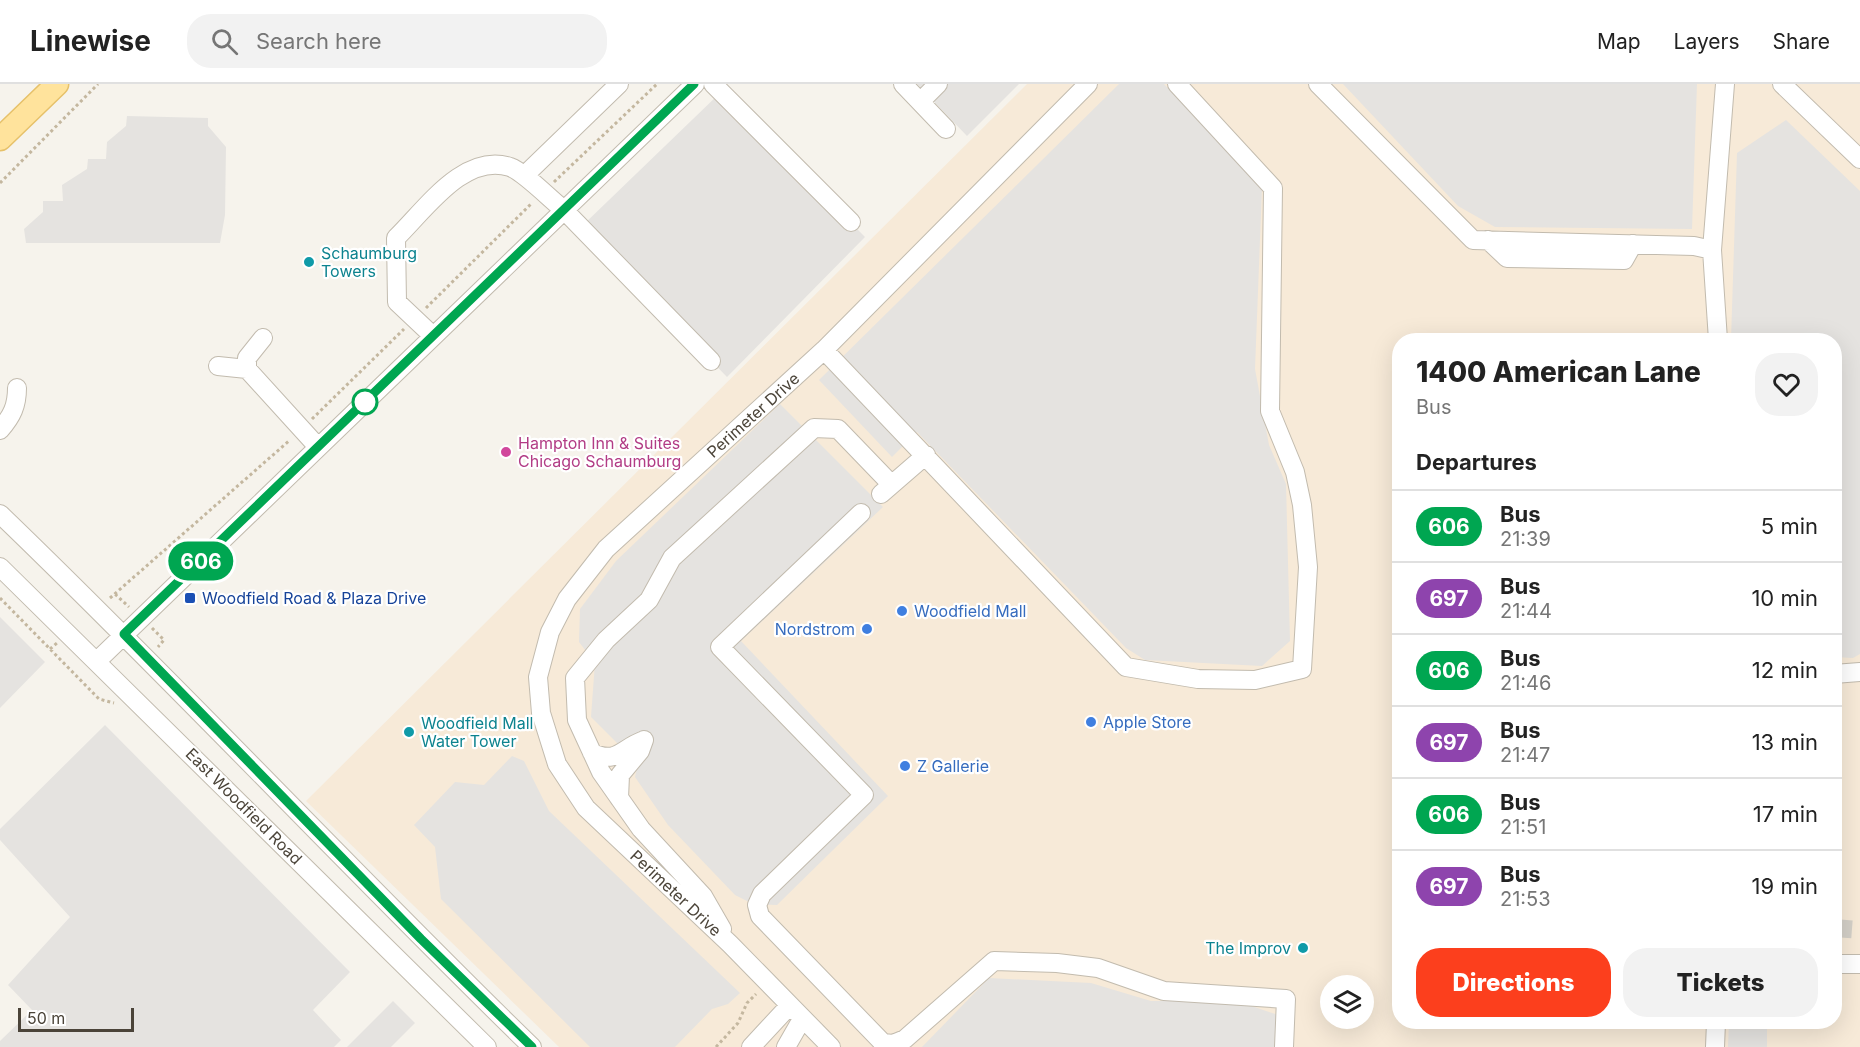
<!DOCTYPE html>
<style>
body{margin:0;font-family:Inter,sans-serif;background:#f2f2f2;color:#222;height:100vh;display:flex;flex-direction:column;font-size:22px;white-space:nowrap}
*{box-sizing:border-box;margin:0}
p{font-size:20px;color:#767676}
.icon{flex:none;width:33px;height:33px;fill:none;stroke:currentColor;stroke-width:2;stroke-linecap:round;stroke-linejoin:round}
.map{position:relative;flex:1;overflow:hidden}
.side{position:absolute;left:1392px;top:249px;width:450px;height:696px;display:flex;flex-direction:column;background:#fff;border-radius:24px;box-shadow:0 6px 24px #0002}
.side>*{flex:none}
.badge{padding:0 12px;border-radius:20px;font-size:21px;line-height:39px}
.buttons{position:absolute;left:1320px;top:891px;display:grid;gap:12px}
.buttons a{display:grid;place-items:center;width:54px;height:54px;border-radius:50%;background:#fff;box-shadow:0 6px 24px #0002;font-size:30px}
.scale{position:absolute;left:18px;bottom:15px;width:116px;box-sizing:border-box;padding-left:6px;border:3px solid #4b4439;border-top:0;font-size:16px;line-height:21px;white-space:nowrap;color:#4b4439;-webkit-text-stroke:4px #fff;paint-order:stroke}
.map>.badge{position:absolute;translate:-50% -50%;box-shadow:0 0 0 3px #fff}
h2{padding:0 24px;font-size:22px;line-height:54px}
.round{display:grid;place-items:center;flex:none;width:63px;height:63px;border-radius:24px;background:#f2f2f2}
.headline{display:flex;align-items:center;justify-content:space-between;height:102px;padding:0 24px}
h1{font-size:28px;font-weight:800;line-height:45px}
.button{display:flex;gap:12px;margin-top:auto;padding:12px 24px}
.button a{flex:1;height:69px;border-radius:24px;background:#fc3f1d;color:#fff;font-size:24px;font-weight:800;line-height:69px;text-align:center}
.button a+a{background:#f2f2f2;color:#222}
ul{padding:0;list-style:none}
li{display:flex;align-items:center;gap:18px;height:72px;padding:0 24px;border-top:2px solid #e0e0e0}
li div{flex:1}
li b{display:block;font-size:22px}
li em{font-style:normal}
li .badge{min-width:66px;font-weight:700;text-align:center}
header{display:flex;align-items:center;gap:36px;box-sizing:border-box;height:84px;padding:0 30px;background:#fff;border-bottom:2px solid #e0e0e0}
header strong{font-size:28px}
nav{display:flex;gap:33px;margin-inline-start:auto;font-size:21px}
.search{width:420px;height:54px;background:#f2f2f2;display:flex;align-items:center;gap:15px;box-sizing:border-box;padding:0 21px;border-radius:24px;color:#767676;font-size:22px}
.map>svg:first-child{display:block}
.commercial{fill:#f7ead8;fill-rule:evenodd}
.parking{fill:#e5e3e0}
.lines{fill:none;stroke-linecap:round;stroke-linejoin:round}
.minor-tunnel{stroke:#d4d0c8;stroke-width:18;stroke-dasharray:18 9;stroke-linecap:butt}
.minor-casing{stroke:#c2bbae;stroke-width:20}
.major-casing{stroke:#e6c16a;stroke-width:25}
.path{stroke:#c4b79f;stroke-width:3;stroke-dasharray:3 3;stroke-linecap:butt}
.minor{stroke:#fff;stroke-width:18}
.major{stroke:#ffe39c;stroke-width:22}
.line-casing{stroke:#fff;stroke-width:14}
.line{stroke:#00a651;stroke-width:9}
.culture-dot{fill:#0f9aa8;stroke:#fff;stroke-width:2}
.stop-dot{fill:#fff;stroke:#00a651;stroke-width:3}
.hotel-dot{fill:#d1479c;stroke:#fff;stroke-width:2}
.transit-dot{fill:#1a4fb4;stroke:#fff;stroke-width:2}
.shop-dot{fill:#3f7fe0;stroke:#fff;stroke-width:2}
.labels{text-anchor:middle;stroke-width:4.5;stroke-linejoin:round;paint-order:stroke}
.culture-label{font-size:16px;fill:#0d838f;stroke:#fff;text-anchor:start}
.street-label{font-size:16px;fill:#4b4439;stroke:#fff}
.hotel-label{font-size:16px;fill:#b23c85;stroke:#fff;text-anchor:start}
.transit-label{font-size:16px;fill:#164399;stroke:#fff;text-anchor:start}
.shop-label{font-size:16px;fill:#366cbe;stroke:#fff;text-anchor:start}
</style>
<header>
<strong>Linewise</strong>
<div class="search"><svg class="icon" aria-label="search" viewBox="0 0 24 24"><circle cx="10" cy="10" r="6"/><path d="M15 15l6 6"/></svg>Search here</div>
<nav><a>Map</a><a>Layers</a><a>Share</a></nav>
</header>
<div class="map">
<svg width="1860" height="963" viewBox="0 0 1860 963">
<rect width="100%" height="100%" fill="#f6f3ec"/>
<path class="commercial" d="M1027 0H1860V963H559L306 717ZM1400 256H1834V938H1400ZM1330 902H1364V934H1330Z"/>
<path class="parking" d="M917 0H1019L967 52Z
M1119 0H1164L1262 104 1255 285 1269 361 1286 400 1290 557 1262 582 1145 576 1126 564 917 348 892 373 819 296Z
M1343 0H1697L1692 145 1495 143 1458 122Z
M721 8 865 153 727 293 581 143Z
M127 32 208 34V42L226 63 225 131 220 159H26L24 145 43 128V117H63L62 101 87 85 88 75H106L107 58 126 42Z
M1786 36 1860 107V570L1853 574 1835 573 1834 256H1731L1737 69Z
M780 320 883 423 741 557 888 712 777 821 753 820 735 811 668 741 635 693 638 680 591 633 595 579 579 558 580 525 616 477Z
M0 533 45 578 0 624Z
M105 641 350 888 313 926 341 956 334 963H0V957L32 926 8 901 70 833 0 756V745Z
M512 672 524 677 549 727 740 909 728 920 712 925 675 963H590L441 815 435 763 414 741 455 698 484 701Z
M989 894 1091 899 1151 917H1237L1281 932 1280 963H922Z
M393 917 415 939 391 963H347Z
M1729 938 1767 939V963H1728Z"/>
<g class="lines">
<path class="minor-tunnel" d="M1834 844 1860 846"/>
<defs>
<path id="minor" d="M713 0 851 138
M903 0 946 45
M1318 0 1473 156 1694 162 1712 166
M1782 0 1860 75
M920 18 938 0
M525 91 619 0
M1488 156 1507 174 1624 176 1633 160
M433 252 397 218 396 154C425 126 464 68 510 83 524 88 550 115 564 126L711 277
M263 254 247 274V285L318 363
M1718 256 1712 166 1725 0
M824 266 1126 583 1198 595 1255 596 1302 585 1308 483 1302 421 1295 388 1270 327 1273 104 1177 0
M218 282 247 285
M0 346C12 332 17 322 17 304
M881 410 926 371
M861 429 720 563 864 711 762 810 757 821 760 832 883 959 893 960 905 955 994 877 1057 879 1098 884 1164 907 1286 915 1284 963
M0 430C181 604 352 788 532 963
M0 483 487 963
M97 577 695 0
M1834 590 1860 588
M592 669C617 680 621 665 642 657
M619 714 620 691 640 667 644 656
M722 845 703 812 641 745 601 688 577 636 575 594 606 556 649 516 672 474 814 344 838 345 891 400
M1834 880H1860
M751 963 790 921
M786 963 802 935
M831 963 730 860 586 724 557 680 541 629 538 593 550 548 567 515 606 465 824 266 1088 0
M1715 963 1716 938"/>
<path id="major" d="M0 55 57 0"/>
</defs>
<use href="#minor" class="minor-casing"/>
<use href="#major" class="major-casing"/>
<path class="path" d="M554 98 657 0
M0 99 98 0
M426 224 532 119
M312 335 404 245
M115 510 129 523
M0 514 99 615 114 619
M110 514 290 356
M152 544 164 556 158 563
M50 565 57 559
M716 963 738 939 747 919 756 910"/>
<use href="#minor" class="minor"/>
<use href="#major" class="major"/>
</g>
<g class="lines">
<defs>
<path id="line" d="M532 963 421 855 124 550 694 0"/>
</defs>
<use href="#line" class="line-casing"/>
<use href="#line" class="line"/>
</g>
<g class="culture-dot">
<circle cx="309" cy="178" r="6"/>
<circle cx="409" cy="648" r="6"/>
<circle cx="1303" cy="864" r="6"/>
</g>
<circle class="stop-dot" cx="365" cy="318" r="12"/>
<circle class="hotel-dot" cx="506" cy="368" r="6"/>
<rect class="transit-dot" x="184" y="508" width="12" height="12" rx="3"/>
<g class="shop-dot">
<circle cx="902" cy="527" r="6"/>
<circle cx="867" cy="545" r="6"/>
<circle cx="1091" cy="638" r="6"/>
<circle cx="905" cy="682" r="6"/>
</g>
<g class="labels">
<g class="culture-label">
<text x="321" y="175">Schaumburg<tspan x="321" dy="18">Towers</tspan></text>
<text x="421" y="645">Woodfield Mall<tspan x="421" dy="18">Water Tower</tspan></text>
<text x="1291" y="870" text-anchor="end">The Improv</text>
</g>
<g class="street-label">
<text transform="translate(753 331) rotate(-42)" y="6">Perimeter Drive</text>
<text transform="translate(244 722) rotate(45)" y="6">East Woodfield Road</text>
<text transform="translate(676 809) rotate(43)" y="6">Perimeter Drive</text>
</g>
<g class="hotel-label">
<text x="518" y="365">Hampton Inn &amp; Suites<tspan x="518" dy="18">Chicago Schaumburg</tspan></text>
</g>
<g class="transit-label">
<text x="202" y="520">Woodfield Road &amp; Plaza Drive</text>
</g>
<g class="shop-label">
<text x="914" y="533">Woodfield Mall</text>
<text x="855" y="551" text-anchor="end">Nordstrom</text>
<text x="1103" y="644">Apple Store</text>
<text x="917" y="688">Z Gallerie</text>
</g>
</g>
</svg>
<div class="buttons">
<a><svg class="icon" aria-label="layers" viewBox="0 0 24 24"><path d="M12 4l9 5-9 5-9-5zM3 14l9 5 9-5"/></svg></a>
</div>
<div class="scale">50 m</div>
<b class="badge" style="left:201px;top:477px;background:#00a651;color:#fff">606</b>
<section class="side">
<div class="headline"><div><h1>1400 American Lane</h1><p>Bus</p></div><a class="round"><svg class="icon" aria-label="heart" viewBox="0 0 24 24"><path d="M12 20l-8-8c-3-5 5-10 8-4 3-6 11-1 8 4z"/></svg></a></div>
<h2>Departures</h2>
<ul>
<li><span class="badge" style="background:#00a651;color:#fff">606</span><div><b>Bus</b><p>21:39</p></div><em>5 min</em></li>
<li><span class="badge" style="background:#8e44ad;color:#fff">697</span><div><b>Bus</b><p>21:44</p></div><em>10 min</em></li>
<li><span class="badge" style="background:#00a651;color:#fff">606</span><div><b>Bus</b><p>21:46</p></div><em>12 min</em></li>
<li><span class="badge" style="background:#8e44ad;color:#fff">697</span><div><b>Bus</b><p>21:47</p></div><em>13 min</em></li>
<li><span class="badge" style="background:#00a651;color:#fff">606</span><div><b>Bus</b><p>21:51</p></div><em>17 min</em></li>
<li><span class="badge" style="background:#8e44ad;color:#fff">697</span><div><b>Bus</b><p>21:53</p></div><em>19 min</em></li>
</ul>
<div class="button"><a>Directions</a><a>Tickets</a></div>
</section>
</div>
